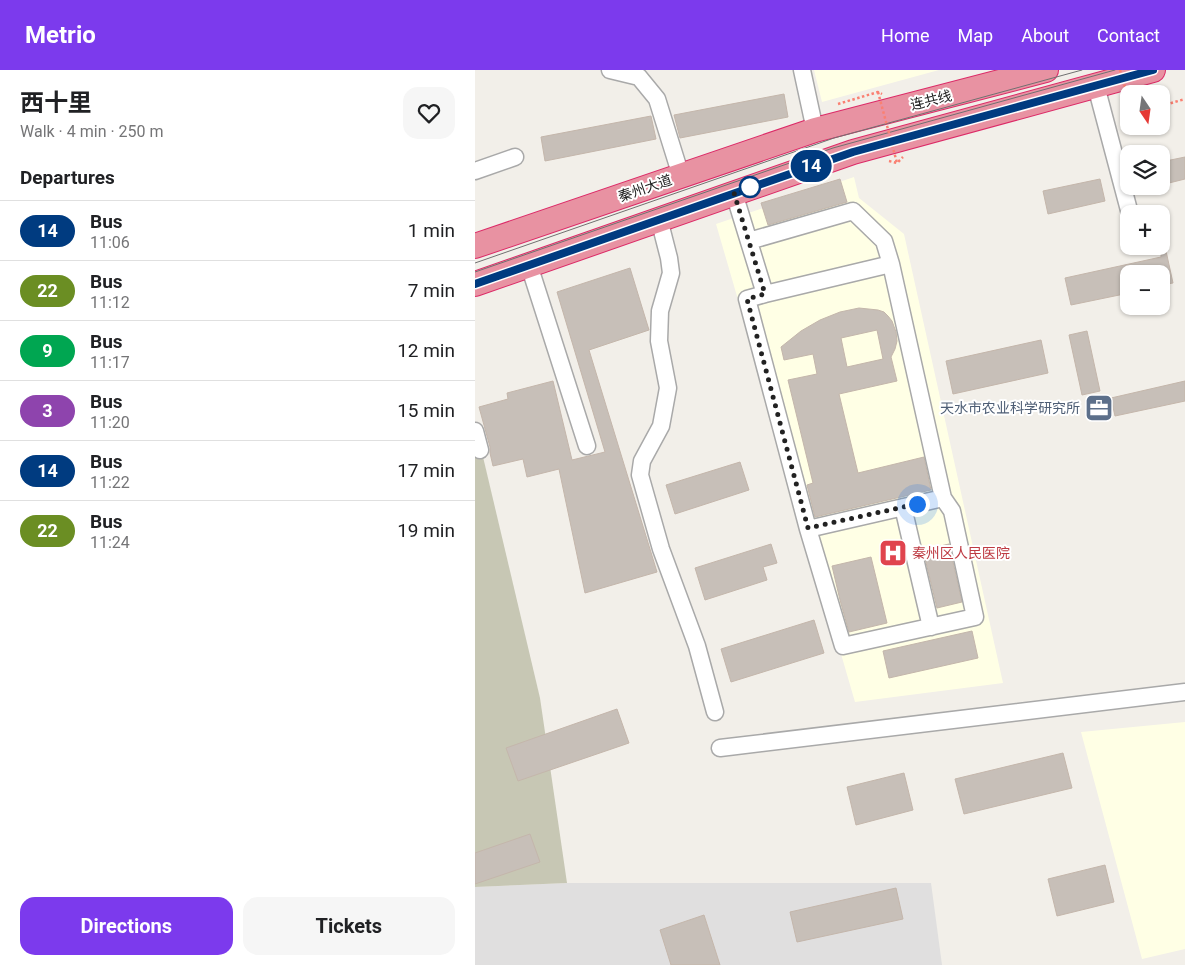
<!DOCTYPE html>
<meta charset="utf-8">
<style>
body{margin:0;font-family:Roboto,"Noto Sans SC",sans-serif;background:#f6f6f6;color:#202124;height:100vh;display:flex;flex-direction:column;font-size:19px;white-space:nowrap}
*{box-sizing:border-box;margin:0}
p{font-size:16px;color:#757577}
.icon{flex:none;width:28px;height:28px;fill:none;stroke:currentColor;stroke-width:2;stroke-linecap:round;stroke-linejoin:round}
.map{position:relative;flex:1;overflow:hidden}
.panel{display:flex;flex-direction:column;background:#fff;width:475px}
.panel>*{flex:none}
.badge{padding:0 10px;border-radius:16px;font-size:18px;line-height:32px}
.needle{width:32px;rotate:167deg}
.buttons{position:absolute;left:645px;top:15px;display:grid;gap:10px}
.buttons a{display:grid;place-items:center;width:50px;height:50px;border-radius:10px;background:#fff;box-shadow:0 1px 4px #0004;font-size:25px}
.you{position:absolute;width:25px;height:25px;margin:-12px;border:4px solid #fff;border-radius:50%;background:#1a73e8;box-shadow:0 0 0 8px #1a73e833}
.map>.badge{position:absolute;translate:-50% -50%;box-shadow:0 0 0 2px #fff}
h2{padding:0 20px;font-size:19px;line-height:45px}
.round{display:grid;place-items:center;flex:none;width:52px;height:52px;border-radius:15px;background:#f6f6f6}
.overview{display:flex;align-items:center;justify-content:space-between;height:85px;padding:0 20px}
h1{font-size:24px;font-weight:700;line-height:38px}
.button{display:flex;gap:10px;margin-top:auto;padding:10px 20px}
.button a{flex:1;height:58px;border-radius:15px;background:#7c3aed;color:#fff;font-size:20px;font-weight:700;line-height:58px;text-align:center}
.button a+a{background:#f6f6f6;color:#202124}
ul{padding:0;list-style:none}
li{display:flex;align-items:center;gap:15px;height:60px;padding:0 20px;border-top:1px solid #e0e0e0}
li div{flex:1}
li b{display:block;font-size:19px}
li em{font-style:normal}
li .badge{min-width:55px;font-weight:700;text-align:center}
header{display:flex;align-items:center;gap:30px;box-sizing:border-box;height:70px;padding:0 25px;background:#7c3aed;color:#fff}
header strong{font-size:24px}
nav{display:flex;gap:28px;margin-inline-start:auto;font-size:18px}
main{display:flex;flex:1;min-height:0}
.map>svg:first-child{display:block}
.residential{fill:#e0dfdf}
.education{fill:#ffffe5}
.construction{fill:#c7c7b4}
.building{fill:#c7bfb8;stroke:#c4b6ab;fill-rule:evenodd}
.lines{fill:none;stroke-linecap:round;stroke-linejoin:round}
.minor-casing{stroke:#a9a9a9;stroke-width:19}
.highway-casing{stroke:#dc2a67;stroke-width:26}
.path{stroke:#fa8072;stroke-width:2.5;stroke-dasharray:2.5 2.5;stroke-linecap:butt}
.minor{stroke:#fff;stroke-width:16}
.highway{stroke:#e892a2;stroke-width:24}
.tram{stroke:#707070;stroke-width:1}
.path-bridge{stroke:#fa8072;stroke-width:2.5;stroke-dasharray:2.5 2.5;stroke-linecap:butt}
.line-casing{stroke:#fff;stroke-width:11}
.line{stroke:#003b80;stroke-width:8}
.walk{stroke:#222;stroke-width:5;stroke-dasharray:0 9}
.stop-dot{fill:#fff;stroke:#003b80;stroke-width:2.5}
.labels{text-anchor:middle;stroke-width:4;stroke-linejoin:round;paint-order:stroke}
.street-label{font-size:14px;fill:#222;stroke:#fff}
.service-label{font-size:14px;fill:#4e5e75;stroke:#fff;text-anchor:end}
.health-label{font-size:14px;fill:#be3a42;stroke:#fff;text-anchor:start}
</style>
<header>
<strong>Metrio</strong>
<nav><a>Home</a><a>Map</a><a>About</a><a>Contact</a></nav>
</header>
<main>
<section class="panel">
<div class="overview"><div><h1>西十里</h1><p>Walk · 4 min · 250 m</p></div><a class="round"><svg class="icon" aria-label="heart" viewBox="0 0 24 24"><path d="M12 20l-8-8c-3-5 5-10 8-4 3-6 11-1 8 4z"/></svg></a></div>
<h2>Departures</h2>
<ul>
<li><span class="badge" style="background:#003b80;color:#fff">14</span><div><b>Bus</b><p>11:06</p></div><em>1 min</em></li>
<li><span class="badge" style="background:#6b8e23;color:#fff">22</span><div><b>Bus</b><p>11:12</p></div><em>7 min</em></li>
<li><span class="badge" style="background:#00a651;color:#fff">9</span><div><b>Bus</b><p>11:17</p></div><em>12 min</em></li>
<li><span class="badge" style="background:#8e44ad;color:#fff">3</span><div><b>Bus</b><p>11:20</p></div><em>15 min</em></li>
<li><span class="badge" style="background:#003b80;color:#fff">14</span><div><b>Bus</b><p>11:22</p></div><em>17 min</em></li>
<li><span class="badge" style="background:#6b8e23;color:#fff">22</span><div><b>Bus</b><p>11:24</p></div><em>19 min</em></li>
</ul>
<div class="button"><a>Directions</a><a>Tickets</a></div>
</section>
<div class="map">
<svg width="710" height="895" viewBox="0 0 710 895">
<rect width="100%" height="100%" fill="#f2efe9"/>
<path class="residential" d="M92 813H456L467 895H0V817Z"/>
<path class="education" d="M339 0H464L347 32Z
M379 107 384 128 429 164 528 613 380 632 241 154Z
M710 652V879L667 889 606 662Z"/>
<path class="construction" d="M0 353 65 628 92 813 0 817Z"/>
<path class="building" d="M309 24 313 47 205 68 199 45Z
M176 46 181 69 70 91 66 67Z
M710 87V109L686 115V92Z
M365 109 372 132 293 155 286 133Z
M625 109 630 131 573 144 568 121Z
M691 181 698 213 686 215V204H654V223L596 235 590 208 686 187V182Z
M155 198 174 260 114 280 182 502 110 523 84 399 52 407 48 389 18 396 15 383V377L4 337 33 329 32 323 78 311 97 390 130 382 82 222Z
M384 238 403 240 409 242 413 246 417 251 421 262 422 271 420 279 416 287 422 311 364 324 383 403 449 387 456 420 340 447 332 415 338 413 313 310 342 304 338 284 309 290 306 277 326 261 345 250 365 242ZM402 260 408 289 372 297 366 268Z
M612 261 625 321 607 325 594 265Z
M566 270 573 303 478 324 471 291Z
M710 311V331L640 346 636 328Z
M265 392 274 420 200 444 191 415Z
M296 474 302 493 288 497 292 510 230 530 220 498Z
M474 474 487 532 462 538 448 480Z
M396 487 412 553 374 562 365 530 357 496Z
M339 550 349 583 256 612 246 579Z
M497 561 503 588 414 608 408 581Z
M142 639 154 673 43 711 31 678Z
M588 683 597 718 489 744 480 709Z
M429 703 438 740 381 755 372 717Z
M55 764 65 792 0 814V783Z
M630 795 639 832 582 846 573 809Z
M421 818 428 849 322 872 315 842Z
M229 845 245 895H196L185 860Z"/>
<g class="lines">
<defs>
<path id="minor" d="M135 0 164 7 182 29 206 106
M327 0 340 60
M621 16 655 144
M0 101 40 87
M259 123 290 224 416 194 468 428 477 441 500 547 368 576 333 459 272 229 290 224
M184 149 194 188 196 203 185 241 184 271 193 318 186 356 167 391 165 405 186 479 222 576 240 642
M274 171 378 141 409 171 416 194
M54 195 112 376
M0 361 5 380
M428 437 456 557
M333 459 468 428
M245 678 710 622"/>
<path id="highway" d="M0 176 340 60 571 0
M0 214 378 82 678 0"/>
</defs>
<use href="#minor" class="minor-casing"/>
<use href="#highway" class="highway-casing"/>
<path class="path" d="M363 34 403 22 407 24
M686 36 710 29
M414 91 422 93 428 87"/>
<use href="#minor" class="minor"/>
<use href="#highway" class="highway"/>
<path class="tram" d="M0 193 359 68 607 0
M0 202 358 78 640 0"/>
<path class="path-bridge" d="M645 0 654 31
M403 22 422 93"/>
</g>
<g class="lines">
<defs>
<path id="line" d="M0 214 378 82 678 0"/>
</defs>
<use href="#line" class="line-casing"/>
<use href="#line" class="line"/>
<path class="walk" d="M275 117 259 123 290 224 272 229 333 458 442 434"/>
</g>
<defs>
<symbol id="office-square" viewBox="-11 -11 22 22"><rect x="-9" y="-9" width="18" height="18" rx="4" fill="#5c6f8a" stroke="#fff"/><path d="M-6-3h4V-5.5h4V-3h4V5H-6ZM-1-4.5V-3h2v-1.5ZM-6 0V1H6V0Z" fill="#fff"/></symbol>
<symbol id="hospital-square" viewBox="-11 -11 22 22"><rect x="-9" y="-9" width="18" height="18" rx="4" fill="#e0444e" stroke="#fff"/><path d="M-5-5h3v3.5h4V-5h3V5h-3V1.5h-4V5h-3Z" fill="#fff"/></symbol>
</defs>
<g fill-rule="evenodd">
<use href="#office-square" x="608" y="322" width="32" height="32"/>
<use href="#hospital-square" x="402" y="467" width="32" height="32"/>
</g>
<circle class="stop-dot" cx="275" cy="117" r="10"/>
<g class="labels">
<g class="street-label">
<text transform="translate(456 30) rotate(-14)" y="5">连共线</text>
<text transform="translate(170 118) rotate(-19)" y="5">秦州大道</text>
</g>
<g class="service-label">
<text x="605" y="343">天水市农业科学研究所</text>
</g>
<g class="health-label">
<text x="437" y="488">秦州区人民医院</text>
</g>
</g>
</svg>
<div class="buttons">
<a><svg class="needle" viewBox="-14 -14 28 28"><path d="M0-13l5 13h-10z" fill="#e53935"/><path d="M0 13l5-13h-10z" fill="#757577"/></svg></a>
<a><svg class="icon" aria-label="layers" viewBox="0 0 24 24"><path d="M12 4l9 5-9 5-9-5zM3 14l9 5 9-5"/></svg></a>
<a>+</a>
<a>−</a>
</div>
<div class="you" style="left:442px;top:434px"></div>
<b class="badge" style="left:336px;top:96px;background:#003b80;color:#fff">14</b>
</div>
</main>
